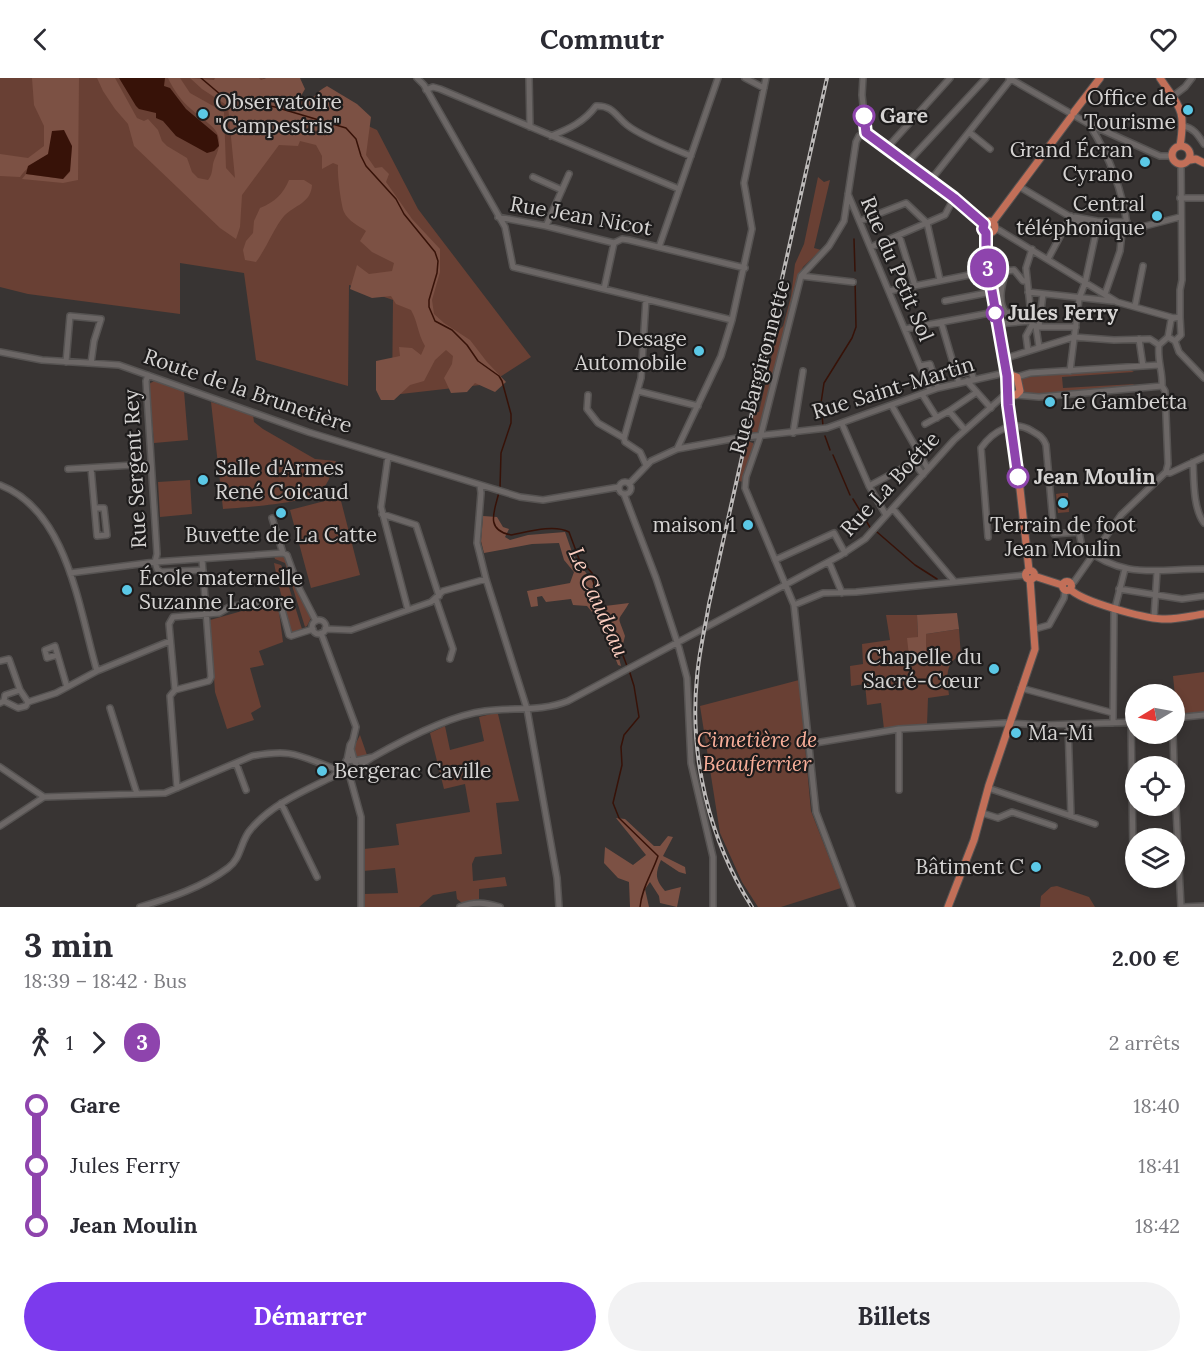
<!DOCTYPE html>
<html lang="fr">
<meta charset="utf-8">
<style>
body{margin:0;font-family:Lora,serif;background:#f2f2f3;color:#2b2b33;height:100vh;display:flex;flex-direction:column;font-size:22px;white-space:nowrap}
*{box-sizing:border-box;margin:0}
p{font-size:20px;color:#7c7c81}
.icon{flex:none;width:33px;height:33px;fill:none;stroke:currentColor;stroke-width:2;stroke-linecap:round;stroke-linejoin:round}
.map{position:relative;height:829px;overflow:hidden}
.sheet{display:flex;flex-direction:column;background:#fff;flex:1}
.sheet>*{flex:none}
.badge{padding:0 12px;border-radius:20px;font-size:21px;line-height:39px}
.needle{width:39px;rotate:260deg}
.controls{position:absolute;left:1125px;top:606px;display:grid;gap:12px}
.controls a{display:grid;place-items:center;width:60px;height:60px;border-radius:50%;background:#fff;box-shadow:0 3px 9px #0003;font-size:30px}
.map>.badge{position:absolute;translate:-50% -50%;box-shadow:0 0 0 3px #fff}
.legs{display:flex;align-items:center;gap:9px;height:66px;padding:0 24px;font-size:20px}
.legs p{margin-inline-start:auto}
.headline{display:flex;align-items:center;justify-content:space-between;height:102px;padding:0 24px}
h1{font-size:33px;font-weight:700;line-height:45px}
.action{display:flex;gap:12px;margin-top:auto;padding:12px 24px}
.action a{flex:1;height:69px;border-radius:36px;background:#7c3aed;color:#fff;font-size:24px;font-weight:700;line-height:69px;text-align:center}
.action a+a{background:#f2f2f3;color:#2b2b33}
ul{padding:0 24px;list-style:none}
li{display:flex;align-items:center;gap:21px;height:60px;font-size:22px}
li i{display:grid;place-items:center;width:9px;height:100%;margin:0 8px;background:currentColor}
li i::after{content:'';width:15px;height:15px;margin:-8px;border:4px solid;border-radius:50%;background:#fff}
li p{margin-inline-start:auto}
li:first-child i{background:linear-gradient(#0000 50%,currentColor 0)}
li:last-child i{background:linear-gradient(currentColor 50%,#0000 0)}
header{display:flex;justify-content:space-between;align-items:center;height:78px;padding:0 24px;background:#fff;font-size:27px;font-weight:700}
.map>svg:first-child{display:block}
.green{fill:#694034}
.forest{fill:#7c5144}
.water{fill:#371208}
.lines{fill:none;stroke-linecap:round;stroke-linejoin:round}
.stream{stroke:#371208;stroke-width:1.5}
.minor-casing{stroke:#565352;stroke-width:8}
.major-casing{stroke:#565352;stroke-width:9}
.minor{stroke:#6c6766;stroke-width:5}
.major{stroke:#c26f58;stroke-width:7}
.rail-casing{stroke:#bdbab9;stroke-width:4}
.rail{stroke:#1e1c1c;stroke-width:1.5;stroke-dasharray:4.5;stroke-linecap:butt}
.line-1-casing{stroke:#fff;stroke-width:14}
.line-1{stroke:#8e44ad;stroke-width:9}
.poi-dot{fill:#5bc8e6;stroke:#1e1c1c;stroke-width:2}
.stop-1-dot{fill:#fff;stroke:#8e44ad;stroke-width:3}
.labels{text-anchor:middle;stroke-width:4.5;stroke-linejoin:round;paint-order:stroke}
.poi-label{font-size:21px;fill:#d5d3d2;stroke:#1e1c1c;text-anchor:end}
.stop-label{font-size:21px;font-weight:bold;fill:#d5d3d2;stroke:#1e1c1c;text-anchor:start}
.street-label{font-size:21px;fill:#d5d3d2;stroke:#1e1c1c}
.park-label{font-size:21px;font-style:italic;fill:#f9af9a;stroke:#1e1c1c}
.water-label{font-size:22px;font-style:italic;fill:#fbcdbf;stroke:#1e1c1c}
</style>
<header><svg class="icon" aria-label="back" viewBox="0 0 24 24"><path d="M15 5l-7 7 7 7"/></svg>Commutr<svg class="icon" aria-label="heart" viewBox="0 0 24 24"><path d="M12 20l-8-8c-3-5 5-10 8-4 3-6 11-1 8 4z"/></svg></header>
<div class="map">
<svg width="1204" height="829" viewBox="0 0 1204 829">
<rect width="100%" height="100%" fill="#383433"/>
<path class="green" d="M0 0H263L377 52 418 131 531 279 489 306 392 317 393 222 349 207 348 308 256 282 244 195 180 185V236L28 216 0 209Z
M818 99 824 104 830 102 814 170 821 172 803 189 798 199 760 353 751 356 754 334H759L777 254 783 248 791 218 795 186 804 166Z
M1127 290 1134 294 1062 299 1063 310 1135 306C1116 316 1047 316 1023 316L1019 300Z
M154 303 184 313 188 362 154 365 149 306Z
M211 324 253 337 254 344 263 351 315 381 336 383C332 393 329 405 321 413 307 426 244 429 223 431Z
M747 363 753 365 754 369 743 397V404L739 403Z
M190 402 192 436 160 439 158 404Z
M1062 415H1068L1069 434 1058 435 1056 416Z
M340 419 360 497 311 510 290 432Z
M274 478H283L288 484 297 513 311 540 307 548 305 549 285 485 275 481Z
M274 485 281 487 284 493 302 551 292 555 290 554C285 530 278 507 274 485Z
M273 530 279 534 283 564 259 573 264 587 250 590 261 629 251 635 254 642 227 651 215 614 210 542 242 533Z
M886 537H917L918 559 909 578 926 556 959 551 961 578C944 583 947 603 949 617L928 620 927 647 884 651 881 625 867 627 865 606 851 608 850 588 863 586 862 566 890 562Z
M1204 594V635L1177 638 1173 598Z
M799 602 811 733 841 810 781 829H758L742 804 720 755 700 628Z
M491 636H498L519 723 496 725 502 776 475 779 472 786 473 803 505 799 507 808 479 811V821L462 825 457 821 456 813 433 817 419 829H365L364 816 398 815 395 790 363 793 364 771 399 767 396 746 470 734 465 706 444 711 430 655 445 648 450 672 484 663 479 639Z
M360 657 367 677 356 679 353 671Z
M1057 808 1089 819 1095 829H1040L1041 818 1051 809Z"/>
<path class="forest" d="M32 0H79L78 102 63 105 22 101 26 96 63 101 70 94 72 68C52 75 33 81 20 99L0 98V76L28 80 44 68V48L34 27Z
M97 0H115L137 40 144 43 148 41 158 52 162 63 167 68 187 80 192 94 198 100 208 102C214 95 211 88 215 80 228 52 209 48 191 31 182 24 173 11 168 0H180L190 15 224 34 226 90 235 100 228 28 202 11 190 0 214 2 215 0H259L261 2 266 0H300L305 11 298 23 301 28C312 24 315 14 327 8L357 26 371 39 366 77 375 90 382 89 389 96 386 104 412 141 440 171V194L432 222 434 236 444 245 470 262 487 284 506 304 495 314 475 305 467 314 451 315 444 300 452 286 453 278 446 272 435 282 424 303 410 307 394 322H381L376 312V283L400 278 399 269 412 270 421 277 425 268C417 254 418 244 411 232L396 226 391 218 372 220 350 211 357 187 369 196 392 193 394 185 372 174 360 163 366 153C359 148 348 143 344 134 341 127 337 95 338 87L333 85 322 91V78L316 67 300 63 298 68 279 67 242 117 240 149 236 161 220 150 134 68 128 46 115 31 103 13Z
M289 102H304L312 107C311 125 295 127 284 138 275 148 266 171 256 184L245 182 243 172 246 163 253 155 254 143 260 130C275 124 283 116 289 102Z
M483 438 497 439 503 449 509 451 505 459 510 462 528 457 565 454 573 477 597 510 599 525 605 528 629 525C617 546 617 535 625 558L622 570 616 569 621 588 618 587 614 577 610 575 609 567 614 564 613 556 609 545 602 543 598 536 592 534 587 528 573 527 571 521 546 524 542 518 537 519 538 528 531 529 527 513 570 505 574 494 564 482 559 465 532 466 484 475 481 463Z
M957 535 959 551 926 556V577L909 578 907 560 918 559 917 537Z
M616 740 625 741 654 768H660L668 758 673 759 663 778 685 789 686 796 679 794 661 782C655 796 655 801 665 813L681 809 677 829 660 825 659 818 650 804 645 811 649 829H630L629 804 618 800 604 785 605 769 633 787 646 777Z"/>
<path class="water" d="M119 0H165L164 8 170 10 186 31 217 57 219 68 214 73 207 75 176 58 163 43 156 40V35L139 31 136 28Z
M64 52 72 68 70 93 63 101 26 96 28 88 48 76 52 53Z"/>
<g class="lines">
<path class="stream" d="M201 0 221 17 230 20 275 29 346 50 356 61 361 78 366 88 396 121 404 136 435 174 438 183 437 195 429 222V229L435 243 452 252 467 267 478 283 499 298 502 303 511 336V345L501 375 500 410
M854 161 855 193
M823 348 821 325 824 305 852 260 856 249 855 201
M825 358 830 372
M833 377 850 417
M499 414C495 432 484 452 511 457 527 454 554 446 569 454L579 481 592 495 597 527 610 543 627 588
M853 421 871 451
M877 454 915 487 937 501
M629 592 634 608 639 639 624 657 621 669 622 687 613 725 619 740 658 778C652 796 642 809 640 829"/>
<defs>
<path id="minor" d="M417 0 424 7 505 149 513 189 732 242
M529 0 530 49
M745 0 764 10
M863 0 862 17 866 55
M1009 0 1070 35
M426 12 433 9 440 11 679 111
M1172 19 1185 9 1192 0
M1075 38 1089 46 1160 78H1172
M1089 46C1111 81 1122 112 1128 152
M1183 48C1194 50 1198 57 1204 66
M969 54 990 71
M866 55 954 120 984 146
M551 58C569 51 584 44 596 28 612 27 616 38 627 47 638 56 676 72 691 78
M886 71 950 0
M906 86 986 0
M533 99 562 112
M930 103 1011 1
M1020 109 1096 154 1085 205 1079 221 1070 293
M848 116 930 312
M1180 120H1204
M498 139 546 148 614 165 622 161 629 162 745 190
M1075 139 1097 143 1127 144
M860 143 906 125 927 145 940 202
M1097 143 1096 154H1122L1180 139
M546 148 569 96
M994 152H999L1117 224 1174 240 1180 239 1181 257 1175 263 1168 259 1171 242 1174 240
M899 157 915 208
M659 169 718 0
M871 169 945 137 954 120
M1048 181 1071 138
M801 198 853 204
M1027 203H1023L1014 192 1006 193C1002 206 997 224 1006 235L1030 233
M604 211 614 165
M889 213 989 193
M1028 214 1112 223
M1105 216 1120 173 1122 154
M945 223 992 214
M1135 228 1143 188
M1180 239V212L1182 202 1181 86
M941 244 959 305
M997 246 1031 243
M1032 247 1039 249H1076
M1036 249 1039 269
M1039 249 1043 216
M905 251 995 234
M1139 261 1143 288
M1175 263 1179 274 1204 300
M1028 273 1026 258 1032 247 1026 190 1032 171
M0 274 42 282 119 287 308 354 520 419 543 422 619 409
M1003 281 1074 259 1114 262 1150 261 1159 267
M66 284 70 238 101 241 94 263 91 285
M920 288 930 286 938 310
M148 297 146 303 157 476 155 484
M956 297 971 293 974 302
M1017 299 1030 295 1159 287
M967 303 991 330
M638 313 698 328
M922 316 937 340
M588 317 587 331 598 345 624 360
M1016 317 1039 319 1162 308
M892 328 928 391
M949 333 965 352
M842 346 869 408 886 437
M925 346 949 333 977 314
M793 355 803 293
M677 371 721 278 732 242 752 151 744 105 766 0
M388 379 381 429 408 532 431 524 443 513 486 501
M1193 384C1194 403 1193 430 1204 445
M646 387 640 374 625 364 624 360 641 300 646 221
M91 390 97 458 107 457 104 430H95
M68 391 150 386
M1166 394 1170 395 1204 379
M619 410a6 6 0 1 1 12 0a6 6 0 1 1-12 0Z
M629 406 651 383 677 371 737 360 827 350 938 310 1000 296 1005 290
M0 407C68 433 79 532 97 593
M480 407 481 415 477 465 486 501 527 631 557 800 559 829
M869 408 914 384 923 397
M624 416 656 500 679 570 687 600 691 685 713 779V829
M893 431 954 503
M382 436 416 447 439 518
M272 440 283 475
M988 459 981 370C993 353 1013 341 1032 353 1039 357 1043 359 1046 367L1054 456 1079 454 1082 469C1126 502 1154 491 1204 491
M775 482 834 455 845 475
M155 484 157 491 161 494 203 492
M829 484 842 515
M70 495 155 484 283 475 287 477 299 510 316 543
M1070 505 1074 504 1121 437 1166 394 1168 386 1165 313 1162 308C1163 294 1157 282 1159 267L1168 259
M1119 511 1182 521 1204 518
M436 521 453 571 450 581
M794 527 823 515 856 514 1025 497
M1154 540 1157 494
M312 549a7 7 0 1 1 14 0a7 7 0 1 1-14 0Z
M325 551 351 552 408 532
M1035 551 1049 547 1064 520 1065 512
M321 555 356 649 353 662
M57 577 47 580 45 572 55 568 67 609
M0 583 9 581 20 612 28 624
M1021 610 1113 635
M175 612 169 546 173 539 219 535 231 528 275 524 281 528 289 557 291 558 313 551
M4 623 5 617 20 612
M0 625 4 623 18 630 26 628 28 624 56 615 97 593 170 563
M110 630 137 716
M1174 640 1204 637
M1131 644 1133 774 1136 776
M1113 645 1114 534 1125 491
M1068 647 1071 738
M1173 656 1174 688
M809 666 899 651 1005 645 1043 647 1136 644
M373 679C403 662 452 637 485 633 513 629 541 634 568 623L841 477 865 461 954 362 1008 314
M347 682 350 667 353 662 351 671 354 682
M355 683 373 679 356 690
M236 685 246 712
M0 689 44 719
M1174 691 1181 829
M348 692 361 739V829
M177 710 170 618 175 612 209 603 211 599 202 481
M988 710 1095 746
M899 712V651
M281 725 317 799
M982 735 998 740 1012 734 1054 748
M0 748 44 719 165 715 252 678C292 671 297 677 333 690 339 693 345 691 351 693L356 687 354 682 346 683V691
M140 829C170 820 203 809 228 790 242 780 240 763 251 751 272 726 304 713 332 699L336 695 338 687
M460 829C475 823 485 825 500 829
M852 829 816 734 794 527 745 410 746 399 761 356 801 198 829 168 844 143 856 64 859 58 866 55
M1183 829 1204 828"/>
<path id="major" d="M1160 0C1180 30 1186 31 1180 68
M1074 34 1100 0
M1172 77a9 9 0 1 1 18 0a9 9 0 1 1-18 0Z
M1190 82 1196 81 1204 85
M983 149a6 6 0 1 1 12 0a6 6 0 1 1-12 0Z
M992 145 1071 39
M986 155V170L988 190 1007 298
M1011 297 1017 299 1020 313 1016 317H1013L1008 314 1006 300Z
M1009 316 1008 327 1013 348 1029 492
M1025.5 497a4.5 4.5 0 1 1 9 0a4.5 4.5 0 1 1-9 0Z
M1034 498 1062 507
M1062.5 508a4.5 4.5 0 1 1 9 0a4.5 4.5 0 1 1-9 0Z
M1070 511C1082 524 1144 540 1162 541 1176 542 1190 538 1204 536
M948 829 974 762 989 707 1035 571 1030 501"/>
</defs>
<use href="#minor" class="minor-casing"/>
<use href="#major" class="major-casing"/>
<use href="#minor" class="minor"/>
<use href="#major" class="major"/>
<defs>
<path id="rail" d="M752 829C709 762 689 678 697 599 699 574 705 550 709 526L827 0"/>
</defs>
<use href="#rail" class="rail-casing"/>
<use href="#rail" class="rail"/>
</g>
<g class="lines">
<defs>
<path id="line-1" d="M864 38 866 55 954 120 984 146 983 151 986 155V170L988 190 1007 298 1008 327 1018 399"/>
</defs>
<use href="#line-1" class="line-1-casing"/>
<use href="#line-1" class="line-1"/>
</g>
<g class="poi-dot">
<circle cx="1188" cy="32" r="6"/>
<circle cx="203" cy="36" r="6"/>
<circle cx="1145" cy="84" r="6"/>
<circle cx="1157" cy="138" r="6"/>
<circle cx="699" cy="273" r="6"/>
<circle cx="1050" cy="324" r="6"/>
<circle cx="203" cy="402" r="6"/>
<circle cx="1063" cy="425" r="6"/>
<circle cx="281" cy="435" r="6"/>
<circle cx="748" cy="447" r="6"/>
<circle cx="127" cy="512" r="6"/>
<circle cx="994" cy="591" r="6"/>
<circle cx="1016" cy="655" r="6"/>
<circle cx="322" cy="693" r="6"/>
<circle cx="1036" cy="789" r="6"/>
</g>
<g class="stop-1-dot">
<circle cx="864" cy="38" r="10"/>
<circle cx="995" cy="235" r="8"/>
<circle cx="1018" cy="399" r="10"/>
</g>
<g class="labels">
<g class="poi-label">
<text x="1176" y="27">Office de<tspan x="1176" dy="24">Tourisme</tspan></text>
<text x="215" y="31" text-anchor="start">Observatoire<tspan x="215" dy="24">"Campestris"</tspan></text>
<text x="1133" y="79">Grand Écran<tspan x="1133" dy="24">Cyrano</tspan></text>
<text x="1145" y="133">Central<tspan x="1145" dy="24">téléphonique</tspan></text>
<text x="687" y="268">Desage<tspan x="687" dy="24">Automobile</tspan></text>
<text x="1062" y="331" text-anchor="start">Le Gambetta</text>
<text x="215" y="397" text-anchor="start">Salle d'Armes<tspan x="215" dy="24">René Coicaud</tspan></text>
<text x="736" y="454">maison 1</text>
<text x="1063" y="454" text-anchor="middle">Terrain de foot<tspan x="1063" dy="24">Jean Moulin</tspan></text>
<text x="281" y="464" text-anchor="middle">Buvette de La Catte</text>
<text x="139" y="507" text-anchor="start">École maternelle<tspan x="139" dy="24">Suzanne Lacore</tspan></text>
<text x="982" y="586">Chapelle du<tspan x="982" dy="24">Sacré-Cœur</tspan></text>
<text x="1028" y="662" text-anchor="start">Ma-Mi</text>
<text x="334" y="700" text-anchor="start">Bergerac Caville</text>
<text x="1024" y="796">Bâtiment C</text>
</g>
<g class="stop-label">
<text x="880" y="45">Gare</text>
<text x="1008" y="242">Jules Ferry</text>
<text x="1034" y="406">Jean Moulin</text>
</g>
<g class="street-label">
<text transform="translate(581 138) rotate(10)" y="7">Rue Jean Nicot</text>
<text transform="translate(897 191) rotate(67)" y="7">Rue du Petit Sol</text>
<text transform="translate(760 289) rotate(-75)" y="7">Rue Bargironnette</text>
<text transform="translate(893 310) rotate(-17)" y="7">Rue Saint-Martin</text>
<text transform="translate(248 313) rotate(19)" y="7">Route de la Brunetière</text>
<text transform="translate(135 391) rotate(-93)" y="7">Rue Sergent Rey</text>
<text transform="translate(890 406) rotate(-47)" y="7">Rue La Boétie</text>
</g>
<g class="park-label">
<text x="757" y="669">Cimetière de<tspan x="757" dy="24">Beauferrier</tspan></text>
</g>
<g class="water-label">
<text transform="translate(599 524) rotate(66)" y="8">Le Caudeau</text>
</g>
</g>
</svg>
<div class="controls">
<a><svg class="needle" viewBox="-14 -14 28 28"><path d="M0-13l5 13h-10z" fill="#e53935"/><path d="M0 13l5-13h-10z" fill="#7c7c81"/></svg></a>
<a><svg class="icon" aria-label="locate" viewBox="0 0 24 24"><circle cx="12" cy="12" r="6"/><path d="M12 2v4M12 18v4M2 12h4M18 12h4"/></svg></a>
<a><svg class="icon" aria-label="layers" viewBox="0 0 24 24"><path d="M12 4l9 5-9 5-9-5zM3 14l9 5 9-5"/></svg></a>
</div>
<b class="badge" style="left:988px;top:190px;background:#8e44ad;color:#fff">3</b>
</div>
<section class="sheet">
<div class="headline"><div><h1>3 min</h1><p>18:39 – 18:42 · Bus</p></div><b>2.00 €</b></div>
<div class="legs"><svg class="icon" aria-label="walk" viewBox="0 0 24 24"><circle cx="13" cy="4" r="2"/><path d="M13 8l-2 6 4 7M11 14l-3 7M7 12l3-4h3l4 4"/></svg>1<svg class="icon" aria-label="forward" viewBox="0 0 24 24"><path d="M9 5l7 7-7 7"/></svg><b class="badge" style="background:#8e44ad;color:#fff">3</b><p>2 arrêts</p></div>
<ul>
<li><i style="color:#8e44ad"></i><b>Gare</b><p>18:40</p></li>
<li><i style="color:#8e44ad"></i><span>Jules Ferry</span><p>18:41</p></li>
<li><i style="color:#8e44ad"></i><b>Jean Moulin</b><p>18:42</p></li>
</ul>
<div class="action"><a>Démarrer</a><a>Billets</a></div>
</section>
